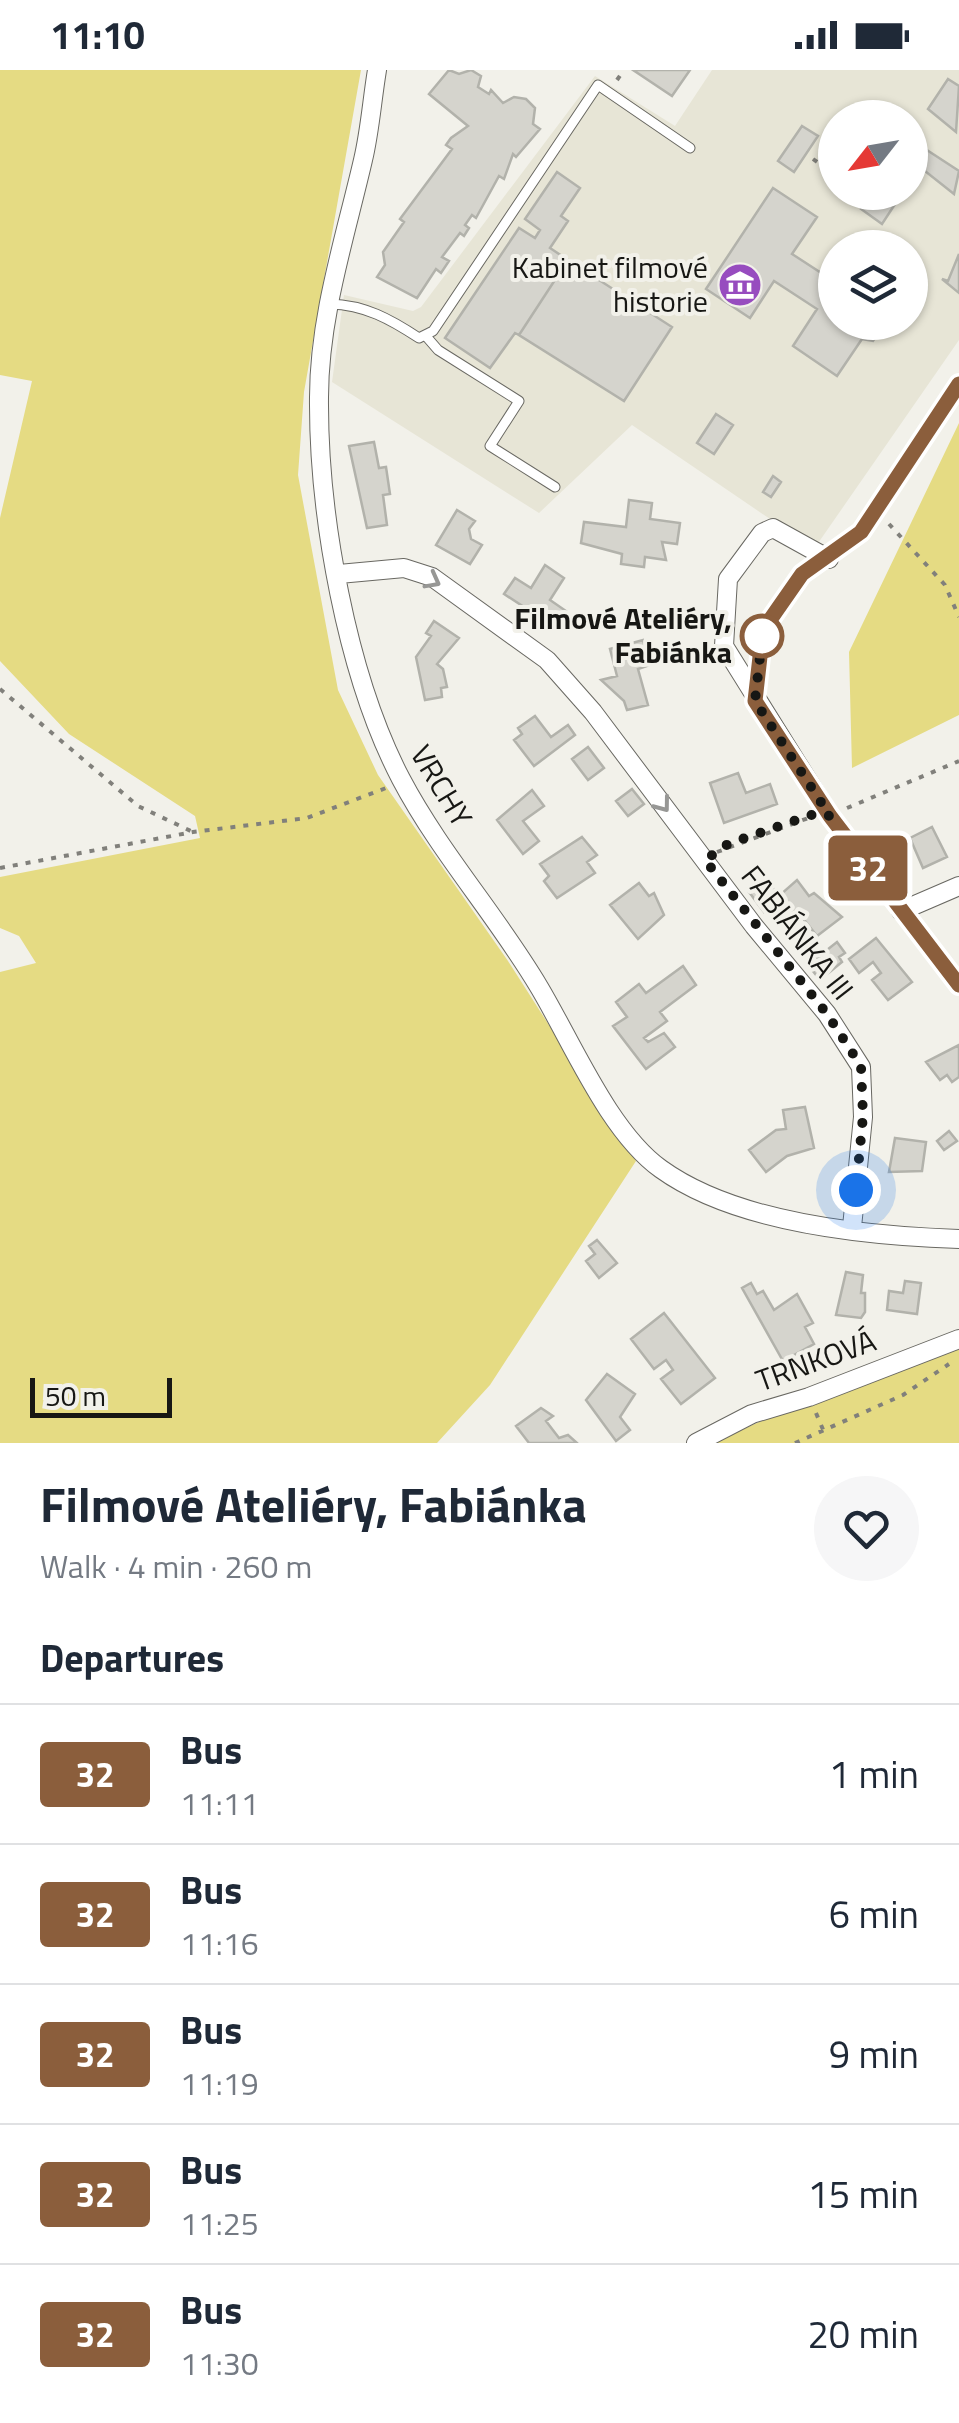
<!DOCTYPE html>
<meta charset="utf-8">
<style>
body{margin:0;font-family:"Titillium Web",sans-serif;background:#f6f6f7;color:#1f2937;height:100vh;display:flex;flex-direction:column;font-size:38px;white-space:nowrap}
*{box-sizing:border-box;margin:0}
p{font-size:32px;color:#747a83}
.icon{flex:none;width:55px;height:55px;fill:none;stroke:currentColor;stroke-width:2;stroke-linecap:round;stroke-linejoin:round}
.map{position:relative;height:1373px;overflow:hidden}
.side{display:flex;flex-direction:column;background:#fff;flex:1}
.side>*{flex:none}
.badge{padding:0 20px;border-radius:8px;font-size:35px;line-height:65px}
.needle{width:65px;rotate:239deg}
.controls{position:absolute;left:818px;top:30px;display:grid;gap:20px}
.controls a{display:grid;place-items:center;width:110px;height:110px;border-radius:50%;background:#fff;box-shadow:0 2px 8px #0004;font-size:50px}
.scale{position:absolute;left:30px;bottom:25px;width:142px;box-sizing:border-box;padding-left:10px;border:5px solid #171714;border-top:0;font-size:28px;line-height:35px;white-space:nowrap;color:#171714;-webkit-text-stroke:8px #f2f1ea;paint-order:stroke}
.you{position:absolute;width:50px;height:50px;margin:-25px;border:8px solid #fff;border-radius:50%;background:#1a73e8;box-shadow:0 0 0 15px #1a73e833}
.map>.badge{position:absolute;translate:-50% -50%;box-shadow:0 0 0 5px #fff}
h2{padding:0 40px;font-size:38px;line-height:90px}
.round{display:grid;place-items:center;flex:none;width:105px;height:105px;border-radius:52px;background:#f6f6f7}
.headline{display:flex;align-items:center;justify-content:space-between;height:170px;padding:0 40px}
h1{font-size:48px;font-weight:700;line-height:75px}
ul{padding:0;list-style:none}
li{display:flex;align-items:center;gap:30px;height:140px;padding:0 40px;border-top:2px solid #e0e1e3}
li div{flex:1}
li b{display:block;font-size:38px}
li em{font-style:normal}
li .badge{min-width:110px;font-weight:700;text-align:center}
.status{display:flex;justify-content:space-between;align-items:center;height:70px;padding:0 50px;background:#fff;direction:ltr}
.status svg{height:28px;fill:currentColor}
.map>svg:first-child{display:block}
.built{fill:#e7e5d6;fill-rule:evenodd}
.green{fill:#e5db83}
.building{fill:#d5d4cd;stroke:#b2b2ab;stroke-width:2.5}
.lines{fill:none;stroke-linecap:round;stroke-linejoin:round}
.lane-casing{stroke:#696862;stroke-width:11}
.street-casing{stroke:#696862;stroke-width:20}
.path{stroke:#81807b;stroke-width:4;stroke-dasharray:5 8;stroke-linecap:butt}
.lane{stroke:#fff;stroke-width:9}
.street{stroke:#fff;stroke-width:18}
.oneway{stroke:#979795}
.line-casing{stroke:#fff;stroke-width:22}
.line{stroke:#8b5e3c;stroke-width:15}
.walk{stroke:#171714;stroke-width:10;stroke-dasharray:0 18}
.stop-dot{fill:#fff;stroke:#8b5e3c;stroke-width:5}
.labels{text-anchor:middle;stroke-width:8;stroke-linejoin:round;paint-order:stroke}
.poi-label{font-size:30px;fill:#171714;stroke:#f2f1ea;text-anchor:end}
.stop-label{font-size:30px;font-weight:bold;fill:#171714;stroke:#f2f1ea;text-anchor:end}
.street-label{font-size:30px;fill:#171714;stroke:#f2f1ea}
</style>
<div class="status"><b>11:10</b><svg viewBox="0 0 49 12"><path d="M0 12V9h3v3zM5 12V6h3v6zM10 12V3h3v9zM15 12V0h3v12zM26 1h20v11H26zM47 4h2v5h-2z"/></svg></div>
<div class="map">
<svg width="959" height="1373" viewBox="0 0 959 1373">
<rect width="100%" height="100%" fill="#f2f1ea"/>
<path class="built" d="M712 0H959V270L814 479 632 355 539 443 332 312 344 225 413 241 421 237 595 6 675 56ZM835 48H910V122H835ZM835 178H910V252H835Z"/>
<path class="green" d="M0 0H361L304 322 298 405 338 620 378 705 508 891 636 1091 490 1315 437 1373H0V902L36 893 19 866 0 858V807L200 768 195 746 69 664 0 591V448L32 311 0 305Z
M959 353V645L852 698 849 582Z
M959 1261V1373H713Z"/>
<path class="building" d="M449 0 459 4 471 0 481 6 478 17 489 24 491 20 503 33 514 27 526 29 535 38 533 54 540 59 516 87 513 84 504 109 499 106 476 148 472 145 465 155 469 158 464 166 460 163 442 187 449 191 441 203 436 199 417 228 377 207 385 195 383 182 404 152 400 149 452 79 446 75 451 68 468 56 429 24Z
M633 0H690L672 26Z
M948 9 959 16 956 62 928 39Z
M802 56 818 66 794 102 778 91Z
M910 69 959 101 954 124 920 97 910 112Z
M557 102 580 118 561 146 568 151 550 178 568 190 519 265 515 263 490 298 445 268 519 158 535 168 540 160 525 149Z
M773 118 817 147 792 184 835 212V252H886L873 271 862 269 837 306 793 276 817 239 774 211 750 248 706 219Z
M872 122H903L882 154 861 139Z
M959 184V223L942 209 948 211Z
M568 190 672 257 624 331 519 265Z
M716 344 733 355 714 384 697 373Z
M374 372 379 398 386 397 390 424 383 425 387 455 367 458 349 376Z
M773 406 781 412 771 427 763 422Z
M629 430 652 433 650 449 680 453 677 474 662 472 666 490 645 487 644 497 621 494 622 484 581 473 584 452 626 457Z
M457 440 475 451 469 459 471 469 482 475 470 494 436 475Z
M545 495 564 508 550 530 566 541 556 558 504 524 515 508 531 518Z
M434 551 459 568 437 594 443 599 447 617 441 618 442 627 425 630 416 587 431 566 426 563Z
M643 570 650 595 638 599 648 635 627 640 624 631 601 610 617 606 610 579Z
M535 646 551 667 568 655 575 665 534 696 514 670 522 664 518 658Z
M588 677 604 698 588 710 572 689Z
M738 703 746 723 770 714 777 734 724 753 710 713Z
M632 719 644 734 628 746 616 731Z
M532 720 544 736 523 751 539 771 523 784 497 750Z
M932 757 947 787 923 798 910 768Z
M582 767 597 785 587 792 595 803 557 828 544 811 549 806 540 794Z
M766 809 779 826 797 810 809 826 814 823 842 847 817 866 798 842 784 852 772 836 764 842 749 822Z
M639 813 649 826 654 823 664 845 638 869 610 835Z
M876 868 912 912 888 930 872 910 881 903 873 892 859 903 849 889Z
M837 872 845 883 839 887 842 892 820 910 808 895Z
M683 896 696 915 660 942 667 951 644 968 648 972 664 963 675 977 646 999 613 956 627 947 616 932 639 914 646 923Z
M959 975V1007L952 1012 947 1005 940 1010 926 992Z
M805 1037 814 1078 787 1086 766 1102 749 1080 776 1060 786 1059 783 1040Z
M949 1061 957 1071 944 1080 937 1071Z
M895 1068 926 1072 922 1101 889 1102Z
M597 1170 617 1193 599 1208 586 1191 595 1184 589 1176Z
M846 1202 863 1205 861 1223H865V1242L861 1248 836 1245Z
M905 1211 921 1213 917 1244 887 1240 889 1221 903 1223Z
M751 1213 757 1224 763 1221 774 1240 797 1224 813 1253 805 1257 814 1274 783 1291 742 1218Z
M664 1243 715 1308 681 1334 661 1309 673 1300 666 1290 654 1299 631 1269Z
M607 1304 635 1324 620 1347 630 1360 616 1371 586 1330Z
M541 1338 553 1346 546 1351 559 1368 568 1365 577 1373H529L516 1356Z"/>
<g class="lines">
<defs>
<path id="lane" d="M330 234C365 235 390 249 419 268L433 261 598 15 690 78
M425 265 438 280 519 331 490 376 555 417"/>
<path id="street" d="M377 0C372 30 370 61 363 90 345 168 319 247 319 327 318 445 347 606 401 709 440 783 497 846 539 917 572 972 609 1062 661 1099 736 1153 868 1166 959 1169
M829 489 773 458 762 463 728 509 724 576 830 746 959 915
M339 504 404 498 432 507 547 590 593 642 754 856 827 944 861 997 863 1047 852 1157
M755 630 763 560 802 504 861 462 959 314
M901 841 959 816
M696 1373 752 1344 809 1327 959 1269"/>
</defs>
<use href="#lane" class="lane-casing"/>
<use href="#street" class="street-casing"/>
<path class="path" d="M617 10 624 0
M813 89 835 105
M889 454 945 515 959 547
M0 619 138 736 193 762
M847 738 959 691
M717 782 811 747
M0 798 193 762 307 748 386 718
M816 1343 824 1362
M795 1373 903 1325 949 1294"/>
<use href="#lane" class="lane"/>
<use href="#street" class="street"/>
</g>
<defs><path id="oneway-chevron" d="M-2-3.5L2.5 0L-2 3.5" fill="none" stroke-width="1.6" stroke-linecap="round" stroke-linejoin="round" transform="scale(2.5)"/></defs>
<g class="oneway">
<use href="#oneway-chevron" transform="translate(433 511) rotate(28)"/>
<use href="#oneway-chevron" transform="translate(663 735) rotate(53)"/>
</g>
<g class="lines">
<defs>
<path id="line" d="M959 314 861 462 802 504 763 560 755 631 830 746 959 915"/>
</defs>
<use href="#line" class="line-casing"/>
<use href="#line" class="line"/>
<path class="walk" d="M762 566 763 560 755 631 830 746 817 743 728 774 705 790 827 944 861 996 863 1046 856 1120"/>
</g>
<defs>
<symbol id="museum-disc" viewBox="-11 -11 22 22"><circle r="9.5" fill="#974cbf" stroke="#f2f1ea"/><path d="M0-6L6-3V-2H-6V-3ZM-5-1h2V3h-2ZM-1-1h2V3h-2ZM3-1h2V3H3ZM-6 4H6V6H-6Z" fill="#fff"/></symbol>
</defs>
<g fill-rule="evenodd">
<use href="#museum-disc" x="715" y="190" width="50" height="50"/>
</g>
<circle class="stop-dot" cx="762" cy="566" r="20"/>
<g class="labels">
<g class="poi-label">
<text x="708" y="208">Kabinet filmové<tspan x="708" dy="34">historie</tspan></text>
</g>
<g class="stop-label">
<text x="732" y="559">Filmové Ateliéry,<tspan x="732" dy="34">Fabiánka</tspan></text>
</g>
<g class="street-label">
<text transform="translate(441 716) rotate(59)" y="10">VRCHY</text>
<text transform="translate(797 863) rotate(52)" y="10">FABIÁNKA III</text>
<text transform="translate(816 1291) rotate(-20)" y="10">TRNKOVÁ</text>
</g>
</g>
</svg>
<div class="controls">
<a><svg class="needle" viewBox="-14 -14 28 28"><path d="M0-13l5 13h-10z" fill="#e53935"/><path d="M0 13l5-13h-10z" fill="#747a83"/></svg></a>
<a><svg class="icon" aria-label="layers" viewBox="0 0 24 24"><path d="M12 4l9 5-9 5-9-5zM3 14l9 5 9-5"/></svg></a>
</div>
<div class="scale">50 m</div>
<div class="you" style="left:856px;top:1120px"></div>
<b class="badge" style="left:868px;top:798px;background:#8b5e3c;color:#fff">32</b>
</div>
<section class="side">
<div class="headline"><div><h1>Filmové Ateliéry, Fabiánka</h1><p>Walk · 4 min · 260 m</p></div><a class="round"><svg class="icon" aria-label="heart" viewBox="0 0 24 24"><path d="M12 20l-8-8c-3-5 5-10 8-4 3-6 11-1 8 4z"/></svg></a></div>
<h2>Departures</h2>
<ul>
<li><span class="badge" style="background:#8b5e3c;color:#fff">32</span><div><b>Bus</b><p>11:11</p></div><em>1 min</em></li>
<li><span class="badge" style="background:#8b5e3c;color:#fff">32</span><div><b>Bus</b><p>11:16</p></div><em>6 min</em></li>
<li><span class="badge" style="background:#8b5e3c;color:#fff">32</span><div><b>Bus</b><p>11:19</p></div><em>9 min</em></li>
<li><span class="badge" style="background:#8b5e3c;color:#fff">32</span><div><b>Bus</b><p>11:25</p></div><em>15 min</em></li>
<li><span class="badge" style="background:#8b5e3c;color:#fff">32</span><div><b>Bus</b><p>11:30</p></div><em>20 min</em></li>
</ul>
</section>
